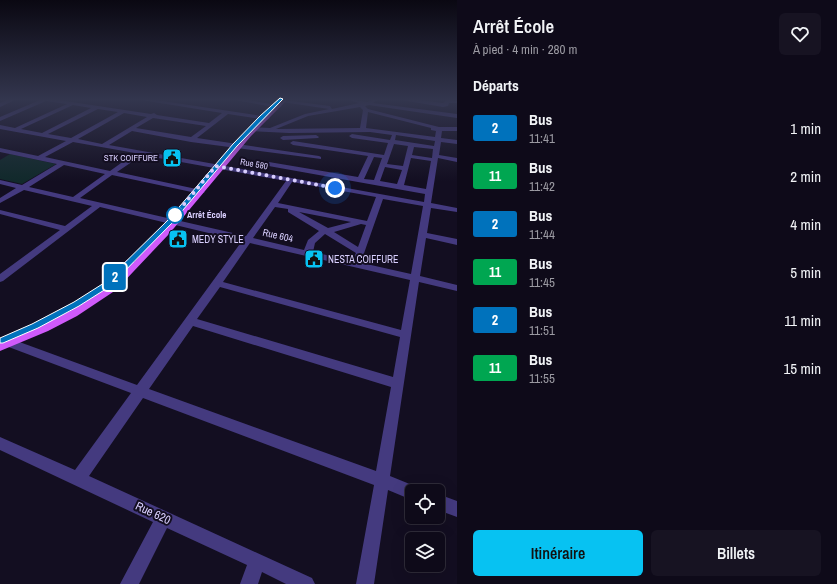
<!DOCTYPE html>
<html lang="fr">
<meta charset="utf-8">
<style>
body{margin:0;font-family:"Archivo Narrow",sans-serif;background:#171322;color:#f1f3f6;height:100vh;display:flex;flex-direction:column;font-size:15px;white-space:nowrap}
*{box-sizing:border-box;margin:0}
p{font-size:13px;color:#9b9aa2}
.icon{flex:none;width:22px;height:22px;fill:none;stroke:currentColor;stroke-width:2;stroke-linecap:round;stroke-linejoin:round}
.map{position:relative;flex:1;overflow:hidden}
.side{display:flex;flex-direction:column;background:#0e0a19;width:380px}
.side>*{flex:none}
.badge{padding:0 8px;border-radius:3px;font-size:14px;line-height:26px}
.tools{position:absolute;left:405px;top:484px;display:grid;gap:8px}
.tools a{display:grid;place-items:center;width:40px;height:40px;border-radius:6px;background:#0e0a19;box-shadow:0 4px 16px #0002,0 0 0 1px #2e2b38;font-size:20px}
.you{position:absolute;width:20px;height:20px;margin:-10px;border:3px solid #fff;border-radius:50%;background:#1a73e8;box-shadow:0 0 0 6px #1a73e833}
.map>.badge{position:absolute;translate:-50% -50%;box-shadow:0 0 0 2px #fff}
h2{padding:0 16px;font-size:15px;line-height:36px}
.round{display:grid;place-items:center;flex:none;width:42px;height:42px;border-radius:6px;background:#171322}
.headline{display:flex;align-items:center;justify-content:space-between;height:68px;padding:0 16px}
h1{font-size:19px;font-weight:600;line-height:30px}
.cta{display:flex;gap:8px;margin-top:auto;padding:8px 16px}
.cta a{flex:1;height:46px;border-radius:6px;background:#07c2f2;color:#111;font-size:16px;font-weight:600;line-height:46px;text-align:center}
.cta a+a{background:#171322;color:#f1f3f6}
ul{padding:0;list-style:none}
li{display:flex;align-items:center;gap:12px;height:48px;padding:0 16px}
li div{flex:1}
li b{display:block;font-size:15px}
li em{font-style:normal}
li .badge{min-width:44px;font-weight:700;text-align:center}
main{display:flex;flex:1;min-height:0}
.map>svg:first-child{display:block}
.green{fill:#11292b}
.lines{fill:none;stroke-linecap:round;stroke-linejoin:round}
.minor{fill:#443a7f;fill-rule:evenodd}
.major{fill:#cf5afa;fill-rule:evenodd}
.line{fill:#0072bc;stroke:#fff}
.walk{stroke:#d9cffe;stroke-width:4;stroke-dasharray:0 7.2}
.stop-dot{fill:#fff;stroke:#0072bc;stroke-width:2}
.labels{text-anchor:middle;stroke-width:4;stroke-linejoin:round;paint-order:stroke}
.far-poi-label{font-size:9px;fill:#d9cffe;stroke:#130e21;text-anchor:end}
.far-street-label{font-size:9px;fill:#d9cffe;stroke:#130e21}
.far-stop-label{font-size:9px;font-weight:bold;fill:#d9cffe;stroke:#130e21;text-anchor:start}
.street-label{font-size:10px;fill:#d9cffe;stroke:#130e21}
.poi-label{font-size:10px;fill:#d9cffe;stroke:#130e21;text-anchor:start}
.near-street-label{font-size:12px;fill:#d9cffe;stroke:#130e21}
</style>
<main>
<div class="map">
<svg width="457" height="584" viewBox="0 0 457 584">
<rect width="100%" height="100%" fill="#130e21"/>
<path class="green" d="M10 154 56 164 22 184 0 179V160Z"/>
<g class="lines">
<path class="minor" d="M10 99H17L0 107V103Z
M39 99H52L151 114 154 113 157 115 209 123 222 113 135 99H149L269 117 270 118 267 120 228 114 197 138 319 156 321 157V159L191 142 132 131 109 145 424 202 425 194 263 165 260 163 263 161 358 177 368 156 293 145 290 143 293 141 384 155 388 143 352 138 349 136 352 134 390 140 392 135 370 132 289 133 250 131 247 129 250 127 270 128 305 114 329 109 282 102 284 100 330 106 332 109 359 103 346 99 368 102 373 99H379L373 103 457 114V118L369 105 365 106 368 109 439 127H457V131H442L441 138 457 140V144L441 142 439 155 457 158V162L438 158 431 203 457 208V212L431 208 427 233 457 239V245L426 238 420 276 457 285V291L419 282 390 476 417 487 419 491H412V500L388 490 374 584H356L374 485 143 398 89 476 312 578 315 584H286L262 572 258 584H240L247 565 167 528 139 584H120L153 522 0 450V437L75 470 131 393 6 346 4 343 6 340 10 339 14 340 137 385 242 241 100 207 3 281 0 282V274L60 230 0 214V210L65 226 92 206 24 190 0 203V198L16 188 0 184V180L22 185 57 164 0 152V148L38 156 66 141 0 129V125L15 128 67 104 46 101 0 121V117L40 100ZM73 105 91 108 42 133 21 129ZM360 107 363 110 360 128 276 129 308 116ZM98 109 118 112 71 138 48 134ZM368 112 431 128V130L436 131 435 137 366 128ZM124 113 147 117 102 144 78 139ZM153 118 206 126 191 137 136 128ZM396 135 435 141 434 146 395 140ZM73 142 135 153 110 171 45 157ZM394 144 408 146 403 166 387 164ZM414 147 433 149 432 158 412 155ZM142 155 286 181 246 236 80 198 112 175 201 194 205 192 201 190 117 172ZM374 157 382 158 374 180 364 179ZM411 158 431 161 426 189 404 185ZM64 165 105 174 73 197 29 187ZM385 167 402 170 397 184 380 181ZM292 182 376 197 367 221 278 203ZM383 199 423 206 411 274 313 252 315 243 325 234 356 253 354 257 356 259H362ZM275 207 288 209V212L319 231 308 240 304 250 253 238ZM299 212 351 222 328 228ZM361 224 366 225 358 247 334 232ZM250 243 410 280 401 330 223 282ZM220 287 400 337 393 377 197 319ZM193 326 391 387 376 471 149 389Z
M229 99H243L282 106 279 108Z
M396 99H411L443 103 447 100 457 101V103H449L448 106 443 107Z
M316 135 319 137 318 138 283 140 280 138 283 136Z
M438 494 457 501V517L438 510Z"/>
<path class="major" d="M283 99H288L251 136 169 234 116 290 77 316 48 331 0 351V342L70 311 106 288 103 287 101 285 103 283 127 260 130 259 134 262C184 208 228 148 283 99Z"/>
</g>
<linearGradient id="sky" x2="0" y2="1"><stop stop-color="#0a0812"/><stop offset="0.55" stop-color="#33364e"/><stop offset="1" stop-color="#33364e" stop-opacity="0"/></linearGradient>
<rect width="457" height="181" fill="url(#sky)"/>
<path class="line" d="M280 98 283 99 237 146 172 223 109 287 79 306 38 328 3 343H0V338L32 324 74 302 104 283 168 220 233 144 260 116Z"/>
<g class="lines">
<path class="walk" d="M175 215 216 166 335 188"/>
</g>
<defs>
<symbol id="civic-square" viewBox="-11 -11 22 22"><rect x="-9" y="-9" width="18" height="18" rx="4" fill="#07c2f2" stroke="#130e21"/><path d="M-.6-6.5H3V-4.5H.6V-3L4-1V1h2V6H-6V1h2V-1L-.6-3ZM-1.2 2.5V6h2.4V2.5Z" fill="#111"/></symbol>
</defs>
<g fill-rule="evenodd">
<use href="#civic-square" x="161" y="147" width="22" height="22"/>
<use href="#civic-square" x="167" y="228" width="22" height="22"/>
<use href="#civic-square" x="303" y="248" width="22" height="22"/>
</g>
<circle class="stop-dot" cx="175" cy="215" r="8"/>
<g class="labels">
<g class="far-poi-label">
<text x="158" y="161">STK COIFFURE</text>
</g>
<g class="far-street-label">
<text transform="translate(254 164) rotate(10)" y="3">Rue 580</text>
</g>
<g class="far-stop-label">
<text x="187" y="218">Arrêt École</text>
</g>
<g class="street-label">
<text transform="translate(278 235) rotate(13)" y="4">Rue 604</text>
</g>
<g class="poi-label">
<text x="192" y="243">MEDY STYLE</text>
<text x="328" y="263">NESTA COIFFURE</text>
</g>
<g class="near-street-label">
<text transform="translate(153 513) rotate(25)" y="4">Rue 620</text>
</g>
</g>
</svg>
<div class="tools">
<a><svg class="icon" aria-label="locate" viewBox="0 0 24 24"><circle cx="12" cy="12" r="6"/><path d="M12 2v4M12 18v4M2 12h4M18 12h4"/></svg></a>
<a><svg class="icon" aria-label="layers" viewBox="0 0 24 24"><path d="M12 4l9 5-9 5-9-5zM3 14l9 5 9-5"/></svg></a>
</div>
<div class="you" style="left:335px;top:188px"></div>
<b class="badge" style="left:115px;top:277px;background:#0072bc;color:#fff">2</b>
</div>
<section class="side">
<div class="headline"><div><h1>Arrêt École</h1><p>À pied · 4 min · 280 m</p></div><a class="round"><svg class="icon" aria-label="heart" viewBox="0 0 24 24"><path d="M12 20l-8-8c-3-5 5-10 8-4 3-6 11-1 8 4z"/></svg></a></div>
<h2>Départs</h2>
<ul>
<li><span class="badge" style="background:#0072bc;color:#fff">2</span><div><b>Bus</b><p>11:41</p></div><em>1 min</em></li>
<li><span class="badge" style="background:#00a651;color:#fff">11</span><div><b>Bus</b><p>11:42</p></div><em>2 min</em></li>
<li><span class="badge" style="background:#0072bc;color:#fff">2</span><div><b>Bus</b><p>11:44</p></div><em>4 min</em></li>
<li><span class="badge" style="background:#00a651;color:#fff">11</span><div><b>Bus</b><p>11:45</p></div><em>5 min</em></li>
<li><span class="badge" style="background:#0072bc;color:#fff">2</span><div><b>Bus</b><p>11:51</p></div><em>11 min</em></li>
<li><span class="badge" style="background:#00a651;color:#fff">11</span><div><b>Bus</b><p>11:55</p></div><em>15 min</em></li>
</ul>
<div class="cta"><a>Itinéraire</a><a>Billets</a></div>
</section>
</main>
